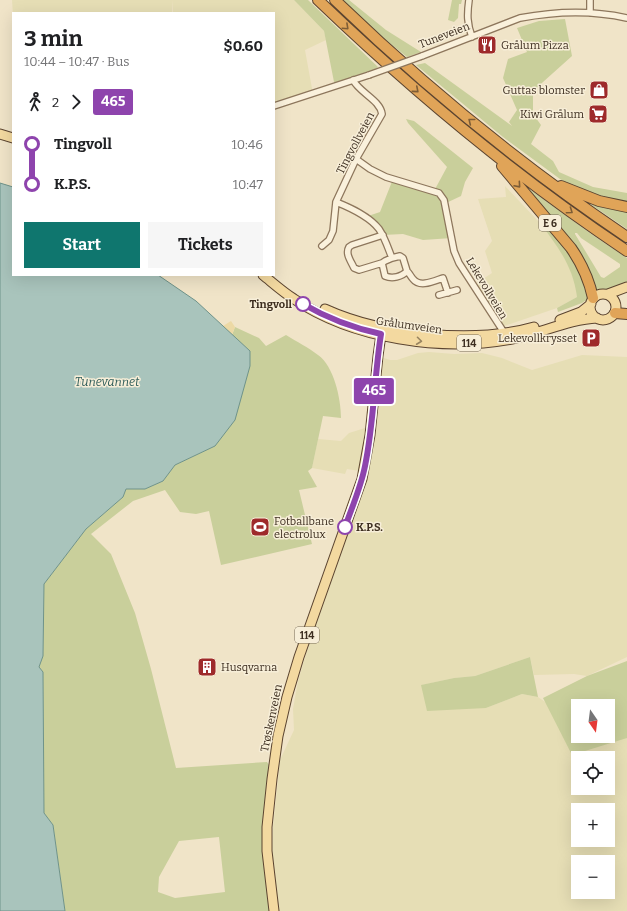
<!DOCTYPE html>
<meta charset="utf-8">
<style>
body{margin:0;font-family:Bitter,serif;background:#f6f6f6;color:#202124;height:100vh;display:flex;flex-direction:column;font-size:15px;white-space:nowrap}
*{box-sizing:border-box;margin:0}
p{font-size:13px;color:#757577}
.icon{flex:none;width:22px;height:22px;fill:none;stroke:currentColor;stroke-width:2;stroke-linecap:round;stroke-linejoin:round}
.map{position:relative;flex:1;overflow:hidden}
.details{position:absolute;left:12px;top:12px;width:263px;height:264px;display:flex;flex-direction:column;background:#fff;border-radius:0px;box-shadow:0 4px 16px #0002}
.details>*{flex:none}
.badge{padding:0 8px;border-radius:3px;font-size:14px;line-height:26px}
.needle{width:26px;rotate:166deg}
.buttons{position:absolute;left:571px;top:699px;display:grid;gap:8px}
.buttons a{display:grid;place-items:center;width:44px;height:44px;border-radius:0px;background:#fff;box-shadow:0 4px 16px #0002;font-size:20px}
.map>.badge{position:absolute;translate:-50% -50%;box-shadow:0 0 0 2px #fff}
.legs{display:flex;align-items:center;gap:6px;height:44px;padding:0 12px;font-size:13px}
.legs p{margin-inline-start:auto}
.summary{display:flex;align-items:center;justify-content:space-between;height:68px;padding:0 12px}
h1{font-size:22px;font-weight:700;line-height:30px}
.action{display:flex;gap:8px;margin-top:auto;padding:8px 12px}
.action a{flex:1;height:46px;border-radius:0px;background:#0f766e;color:#fff;font-size:16px;font-weight:700;line-height:46px;text-align:center}
.action a+a{background:#f6f6f6;color:#202124}
ul{padding:0 12px;list-style:none}
li{display:flex;align-items:center;gap:14px;height:40px;font-size:15px}
li i{display:grid;place-items:center;width:6px;height:100%;margin:0 5px;background:currentColor}
li i::after{content:'';width:10px;height:10px;margin:-5px;border:3px solid;border-radius:50%;background:#fff}
li p{margin-inline-start:auto}
li:first-child i{background:linear-gradient(#0000 50%,currentColor 0)}
li:last-child i{background:linear-gradient(currentColor 50%,#0000 0)}
.map>svg:first-child{display:block}
.farmland{fill:#e6deb5;fill-rule:evenodd}
.green{fill:#c9cf9b;fill-rule:evenodd}
.sand{fill:#ecd9a5}
.water{fill:#a9c4bc;stroke:#6f938a}
.lines{fill:none;stroke-linecap:round;stroke-linejoin:round}
.street-casing{stroke:#8d765c;stroke-width:8}
.primary-casing{stroke:#5b4430;stroke-width:11}
.highway-casing{stroke:#5b4430;stroke-width:12}
.street{stroke:#faf1dc;stroke-width:5.5}
.primary{stroke:#f3d9a0;stroke-width:9}
.highway{stroke:#e0a458;stroke-width:10}
.street-bridge-casing{stroke:#8d765c;stroke-width:8;stroke-linecap:butt}
.street-bridge{stroke:#faf1dc;stroke-width:5.5}
.oneway{stroke:#7e5d36}
.oneway2{stroke:#988460}
.line-1-casing{stroke:#fff;stroke-width:9}
.line-1{stroke:#8e44ad;stroke-width:6}
.stop-1-dot{fill:#fff;stroke:#8e44ad;stroke-width:2}
.labels{text-anchor:middle;stroke-width:3;stroke-linejoin:round;paint-order:stroke}
.shield{fill:#f7eed8;stroke:#756857;stroke-width:1}
.shield-label{font-size:10px;font-weight:bold;fill:#3d2e20}
.street-label{font-size:11px;fill:#3d2e20;stroke:#f7eed8}
.poi-label{font-size:11px;fill:#3d2e20;stroke:#f7eed8;text-anchor:start}
.stop-label{font-size:11px;font-weight:bold;fill:#3d2e20;stroke:#f7eed8;text-anchor:end}
.water-label{font-size:12px;font-style:italic;fill:#2f5d5a;stroke:#f7eed8}
</style>
<div class="map">
<svg width="627" height="911" viewBox="0 0 627 911">
<rect width="100%" height="100%" fill="#f0e4c8"/>
<path class="farmland" d="M12 0H172V13H13V16Z
M172 0H294L324 31 326 40 305 50 313 94 274 106V13H173Z
M505 186 540 223 561 251 570 269 576 286 577 297 557 308 504 326 500 324 477 283 492 273 485 251 492 241 478 199 506 197Z
M429 352 454 354 482 353 502 358 532 370 582 355 627 357V657L587 676 574 674 534 675 530 657 475 676 454 678 422 685 486 708 522 694 538 697 551 706 578 736 627 737V911H274L267 851 272 850 273 827 280 760 294 730 293 709 298 681 334 558 359 489 378 356 390 360H397L418 353ZM578 758H608V788H578ZM578 810H608V840H578ZM578 862H608V892H578Z
M365 428 368 429 360 471 347 469 345 474 312 468 318 439 341 441 349 433Z"/>
<path class="green" d="M294 0H308L378 67 369 75 335 87 324 31Z
M342 0H349L386 30 421 52 407 57 382 37Z
M452 0H462L461 4H459L458 18 454 22 448 20Z
M565 19 572 56 533 91V114L541 125 531 144 553 161 559 172 593 187 627 193V204L579 190 560 179 503 137 416 65 425 63 512 126 509 122 517 110 503 78 508 59 527 52 517 28 539 21Z
M406 119 414 121 473 168 465 182 461 196 444 204 452 238 423 240 403 234 383 235 365 217 380 212 393 179 434 191 447 167 408 123Z
M521 183 594 236 627 258V282L610 290 596 292ZM575 233H577L581 238 620 264V267L604 278 601 277 575 234Z
M577 195 627 210V229Z
M544 220 577 263 587 291 588 299 582 303 558 312 557 308 577 297C573 266 558 247 540 223Z
M235 327 259 338 266 346 286 335C297 342 308 347 318 355 334 366 341 399 341 418L323 416 312 468 308 471 317 487 299 490 312 544 221 565 209 511 196 514 180 512 165 490 133 501 91 534 111 554 135 613 151 669 176 768 267 762 269 765 263 826 274 911H65L53 825 44 813 43 672 39 667 43 655 44 584 86 529 123 497 126 489H145L163 481 175 465 215 446 250 351 232 335ZM219 837 225 892 175 898 158 892 159 877 179 841Z
M530 657 538 697 522 694 486 708 427 711 421 685 454 678 475 676Z
M627 661V738L572 755 543 698 587 676ZM578 706H608V736H578Z"/>
<path class="sand" d="M231 321 235 327 232 335 223 326Z"/>
<path class="water" d="M0 183 13 187V275H158L196 301 250 351V366L235 420 215 446 175 465 163 481 145 489H126L123 497 86 529 44 584 43 656 39 667 43 672 44 813 53 825 65 911H0Z"/>
<g class="lines">
<defs>
<path id="street" d="M469 0C467 14 467 24 472 37
M590 0V13
M422 56 520 18C556 11 592 10 627 18
M274 106 369 75
M356 159 370 169 386 177 439 193 444 200 454 251 459 263 505 334
M336 202C351 208 369 216 379 229 385 238 388 248 392 258L385 261 382 263 385 276C392 279 402 277 407 271L403 258 400 256 392 258
M322 246 329 240 333 231 336 202 356 159 382 114C380 100 360 93 353 80
M382 263 359 270 354 268C351 261 345 254 349 247L352 245 383 235
M407 271C410 274 411 277 413 279 420 288 434 281 443 278L448 293
M439 295 457 290"/>
<path id="primary" d="M0 134 13 138
M263 275C273 283 283 292 294 299 353 339 442 352 512 339 539 334 570 319 597 318
M590 307a13 13 0 1 1 26 0a13 13 0 1 1-26 0Z
M608 294 627 287
M325 309C382 335 474 344 534 327
M560 320 581 312 591 304
M274 911 267 851V827L272 779 278 736 287 697 299 657 362 479 370 435 378 356 382 327"/>
<path id="highway" d="M318 0C414 92 516 177 627 251
M335 0C425 87 523 167 627 237
M502 166 571 248C582 264 589 279 593 298
M561 186 599 201 627 207
M615 313 627 314"/>
</defs>
<use href="#street" class="street-casing"/>
<use href="#primary" class="primary-casing"/>
<use href="#highway" class="highway-casing"/>
<use href="#street" class="street"/>
<use href="#primary" class="primary"/>
<use href="#highway" class="highway"/>
<defs>
<path id="street-bridge" d="M369 75 422 56"/>
</defs>
<use href="#street-bridge" class="street-bridge-casing"/>
<use href="#street-bridge" class="street-bridge"/>
</g>
<defs><path id="oneway-chevron" d="M-2-3.5L2.5 0L-2 3.5" fill="none" stroke-width="1.6" stroke-linecap="round" stroke-linejoin="round"/></defs>
<g class="oneway">
<use href="#oneway-chevron" transform="translate(346 27) rotate(43)"/>
<use href="#oneway-chevron" transform="translate(416 90) rotate(41)"/>
<use href="#oneway-chevron" transform="translate(471 121) rotate(-141)"/>
<use href="#oneway-chevron" transform="translate(518 185) rotate(49)"/>
<use href="#oneway-chevron" transform="translate(570 211) rotate(35)"/>
</g>
<use class="oneway2" href="#oneway-chevron" transform="translate(419 341) rotate(7)"/>
<g class="lines">
<defs>
<path id="line-1" d="M303 304C327 318 353 328 381 334 374 378 374 423 365 466 361 487 352 507 345 527"/>
</defs>
<use href="#line-1" class="line-1-casing"/>
<use href="#line-1" class="line-1"/>
</g>
<defs>
<symbol id="restaurant-square" viewBox="-11 -11 22 22"><rect x="-9" y="-9" width="18" height="18" rx="4" fill="#9e2a2b" stroke="#f7eed8"/><path d="M-5-6h1v4h1v-4h1v4h1v-4h1v5L-1.5 .5V6h-2V.5L-5-1ZM5-6V6H3V1.5H1.5Q1.5-4 5-6Z" fill="#fff"/></symbol>
<symbol id="shop-square" viewBox="-11 -11 22 22"><rect x="-9" y="-9" width="18" height="18" rx="4" fill="#9e2a2b" stroke="#f7eed8"/><path d="M-5-2.5h2.3a2.7 3.5 0 0 1 5.4 0H5L5.5 6h-11ZM-1.5-2.5h3a1.5 2.3 0 0 0-3 0Z" fill="#fff"/></symbol>
<symbol id="supermarket-square" viewBox="-11 -11 22 22"><rect x="-9" y="-9" width="18" height="18" rx="4" fill="#9e2a2b" stroke="#f7eed8"/><path d="M-6-5.5h2.5l.6 2H6L4.5 2H-2.5L-4.4-4H-6ZM-1.5 3.2a1.3 1.3 0 1 0 .1 0ZM3 3.2a1.3 1.3 0 1 0 .1 0Z" fill="#fff"/></symbol>
<symbol id="parking-square" viewBox="-11 -11 22 22"><rect x="-9" y="-9" width="18" height="18" rx="4" fill="#9e2a2b" stroke="#f7eed8"/><path d="M-3.5-5.5H1a3.5 3.5 0 0 1 0 7H-1V5.5H-3.5ZM-1-3.4V-.6H.8a1.4 1.4 0 0 0 0-2.8Z" fill="#fff"/></symbol>
<symbol id="stadium-square" viewBox="-11 -11 22 22"><rect x="-9" y="-9" width="18" height="18" rx="4" fill="#9e2a2b" stroke="#f7eed8"/><path d="M0-5a6.5 5 0 1 0 0 10a6.5 5 0 1 0 0-10ZM-3.5-1.8h7v3.6h-7Z" fill="#fff"/></symbol>
<symbol id="building-square" viewBox="-11 -11 22 22"><rect x="-9" y="-9" width="18" height="18" rx="4" fill="#9e2a2b" stroke="#f7eed8"/><path d="M-4-6H4V6H1V3H-1V6H-4ZM-2.5-4.3h1.7v1.8h-1.7ZM.8-4.3h1.7v1.8H.8ZM-2.5-1h1.7V.8h-1.7ZM.8-1h1.7V.8H.8Z" fill="#fff"/></symbol>
</defs>
<g fill-rule="evenodd">
<use href="#restaurant-square" x="476" y="34" width="22" height="22"/>
<use href="#shop-square" x="588" y="79" width="22" height="22"/>
<use href="#supermarket-square" x="587" y="103" width="22" height="22"/>
<use href="#parking-square" x="580" y="327" width="22" height="22"/>
<use href="#stadium-square" x="249" y="516" width="22" height="22"/>
<use href="#building-square" x="196" y="656" width="22" height="22"/>
</g>
<g class="stop-1-dot">
<circle cx="303" cy="304" r="7"/>
<circle cx="345" cy="527" r="7"/>
</g>
<g class="labels">
<g class="shield">
<rect x="539" y="215" width="22" height="16" rx="3"/>
<rect x="457" y="335" width="24" height="16" rx="3"/>
<rect x="295" y="627" width="24" height="16" rx="3"/>
</g>
<g class="shield-label">
<text x="550" y="227">E 6</text>
<text x="469" y="347">114</text>
<text x="307" y="639">114</text>
</g>
<g class="street-label">
<text transform="translate(444 35) rotate(-21)" y="4">Tuneveien</text>
<text transform="translate(355 143) rotate(-62)" y="4">Tingvollveien</text>
<text transform="translate(487 288) rotate(59)" y="4">Lekevollveien</text>
<text transform="translate(409 325) rotate(8)" y="4">Grålumveien</text>
<text transform="translate(271 718) rotate(-78)" y="4">Trøskenveien</text>
</g>
<g class="poi-label">
<text x="501" y="49">Grålum Pizza</text>
<text x="585" y="94" text-anchor="end">Guttas blomster</text>
<text x="584" y="118" text-anchor="end">Kiwi Grålum</text>
<text x="577" y="342" text-anchor="end">Lekevollkrysset</text>
<text x="274" y="525">Fotballbane<tspan x="274" dy="13">electrolux</tspan></text>
<text x="221" y="671">Husqvarna</text>
</g>
<g class="stop-label">
<text x="292" y="308">Tingvoll</text>
<text x="356" y="531" text-anchor="start">K.P.S.</text>
</g>
<g class="water-label">
<text x="107" y="386">Tunevannet</text>
</g>
</g>
</svg>
<div class="buttons">
<a><svg class="needle" viewBox="-14 -14 28 28"><path d="M0-13l5 13h-10z" fill="#e53935"/><path d="M0 13l5-13h-10z" fill="#757577"/></svg></a>
<a><svg class="icon" aria-label="locate" viewBox="0 0 24 24"><circle cx="12" cy="12" r="6"/><path d="M12 2v4M12 18v4M2 12h4M18 12h4"/></svg></a>
<a>+</a>
<a>−</a>
</div>
<b class="badge" style="left:374px;top:391px;background:#8e44ad;color:#fff">465</b>
<section class="details">
<div class="summary"><div><h1>3 min</h1><p>10:44 – 10:47 · Bus</p></div><b>$0.60</b></div>
<div class="legs"><svg class="icon" aria-label="walk" viewBox="0 0 24 24"><circle cx="13" cy="4" r="2"/><path d="M13 8l-2 6 4 7M11 14l-3 7M7 12l3-4h3l4 4"/></svg>2<svg class="icon" aria-label="forward" viewBox="0 0 24 24"><path d="M9 5l7 7-7 7"/></svg><b class="badge" style="background:#8e44ad;color:#fff">465</b></div>
<ul>
<li><i style="color:#8e44ad"></i><b>Tingvoll</b><p>10:46</p></li>
<li><i style="color:#8e44ad"></i><b>K.P.S.</b><p>10:47</p></li>
</ul>
<div class="action"><a>Start</a><a>Tickets</a></div>
</section>
</div>
